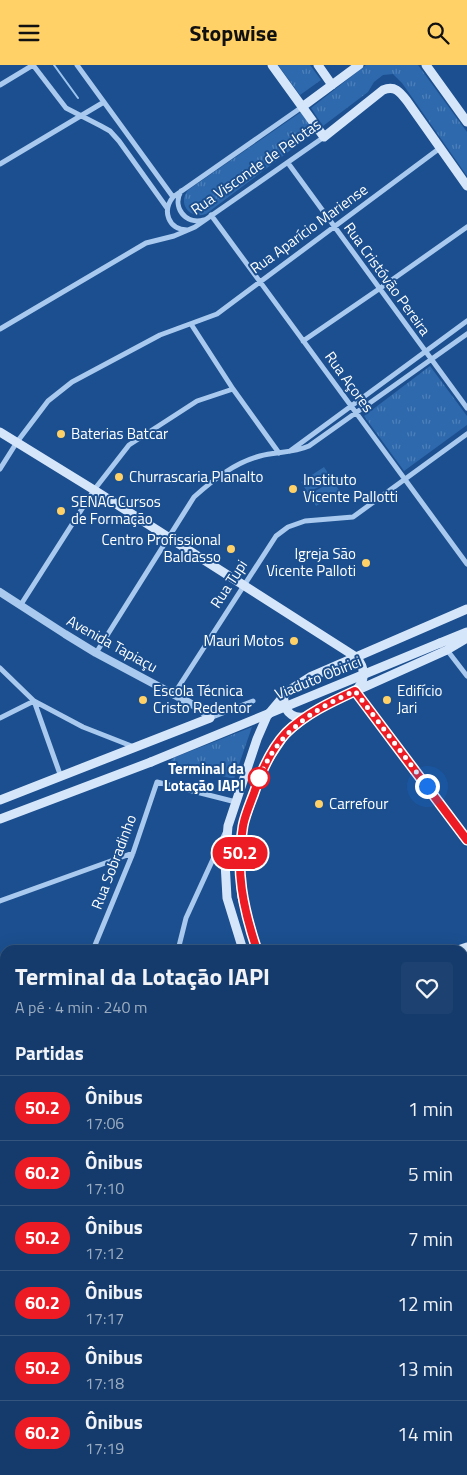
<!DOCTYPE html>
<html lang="pt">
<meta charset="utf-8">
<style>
body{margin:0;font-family:"Titillium Web",sans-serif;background:#1d4271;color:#f1f3f6;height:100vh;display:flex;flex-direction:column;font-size:19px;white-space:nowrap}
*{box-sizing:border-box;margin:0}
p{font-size:16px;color:#9dadc1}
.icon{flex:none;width:28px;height:28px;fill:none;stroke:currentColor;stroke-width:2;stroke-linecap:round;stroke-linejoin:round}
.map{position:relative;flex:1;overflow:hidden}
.side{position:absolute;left:0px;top:880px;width:468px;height:530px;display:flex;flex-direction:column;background:#143b6b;border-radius:15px 15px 0 0;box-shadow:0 5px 20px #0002,0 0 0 1px #33557e}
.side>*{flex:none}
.badge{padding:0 10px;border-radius:16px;font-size:18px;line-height:32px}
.you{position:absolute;width:25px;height:25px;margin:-12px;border:4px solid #fff;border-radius:50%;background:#1a73e8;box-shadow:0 0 0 8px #1a73e833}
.map>.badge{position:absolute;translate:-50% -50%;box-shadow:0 0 0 2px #fff}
h2{padding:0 15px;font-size:19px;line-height:45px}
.round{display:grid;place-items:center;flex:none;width:52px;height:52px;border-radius:5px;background:#1d4271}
.headline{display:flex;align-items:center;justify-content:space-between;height:85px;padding:0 15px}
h1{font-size:24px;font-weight:700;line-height:38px}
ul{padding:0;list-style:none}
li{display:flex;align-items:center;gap:15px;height:65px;padding:0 15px;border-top:1px solid #33557e}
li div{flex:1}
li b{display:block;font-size:19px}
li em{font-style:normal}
li .badge{min-width:55px;font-weight:700;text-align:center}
header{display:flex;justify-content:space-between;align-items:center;height:65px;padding:0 15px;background:#ffd166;color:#111;font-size:22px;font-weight:700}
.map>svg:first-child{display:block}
.park{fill:url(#park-tufts)}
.pitch{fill:#2e69ad}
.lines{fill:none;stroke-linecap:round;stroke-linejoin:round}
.stream{stroke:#9cc4f0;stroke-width:2}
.minor{stroke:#a9c9ee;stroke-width:5}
.tertiary{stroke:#a9c9ee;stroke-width:8}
.secondary{stroke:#d6e6fa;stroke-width:9}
.secondary-bridge{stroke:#d6e6fa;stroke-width:9}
.line-casing{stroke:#fff;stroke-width:11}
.line{stroke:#ed1c24;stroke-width:8}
.walk{stroke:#fff;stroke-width:5;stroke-dasharray:0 9}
.poi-dot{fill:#ffd166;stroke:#1b4f8f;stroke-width:2}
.stop-dot{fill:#fff;stroke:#ed1c24;stroke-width:2.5}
.labels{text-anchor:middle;stroke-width:4;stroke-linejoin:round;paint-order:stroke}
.street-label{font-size:15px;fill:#fff;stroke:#1b4f8f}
.poi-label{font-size:15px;fill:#fff;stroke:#1b4f8f;text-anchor:start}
.stop-label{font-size:15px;font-weight:bold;fill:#fff;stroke:#1b4f8f;text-anchor:end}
</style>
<header><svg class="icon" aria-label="menu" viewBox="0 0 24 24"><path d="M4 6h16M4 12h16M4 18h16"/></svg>Stopwise<svg class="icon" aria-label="search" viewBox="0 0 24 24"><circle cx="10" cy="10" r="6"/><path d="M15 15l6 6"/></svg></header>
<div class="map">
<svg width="467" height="1410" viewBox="0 0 467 1410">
<defs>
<pattern id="park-tufts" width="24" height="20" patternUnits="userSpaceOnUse" patternTransform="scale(1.25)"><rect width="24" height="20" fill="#2e69ad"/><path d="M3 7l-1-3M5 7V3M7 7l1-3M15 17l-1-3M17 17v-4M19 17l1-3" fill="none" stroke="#4d80b9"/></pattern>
</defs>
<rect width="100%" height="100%" fill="#1b4f8f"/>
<path class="park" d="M278 0H310L321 15 300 30Z
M366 0H418L467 67V111L402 18 393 9 383 10 374 17 368 27 323 61 311 43Z
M301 47 316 66 206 149C190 155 177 139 188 125Z
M430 301 467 351V360L404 406 364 351Z
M252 662 234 714 170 698 173 693Z
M0 986 5 989V1245L0 1243Z"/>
<path class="pitch" d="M324 402 332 414 308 428 301 417Z
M332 416 340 426 316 441 309 430Z
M5 1049V1150L0 1141V1052Z"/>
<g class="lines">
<path class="stream" d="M54 0 78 33"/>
<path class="minor" d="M33 0 66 43 101 61 110 66 119 76 167 143
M77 0 173 132
M0 20 33 0
M288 98 467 343
M0 99 104 37
M181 126C172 142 185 160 204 155
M211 150 467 499
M187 165C168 164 162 146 173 132L302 42
M191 259 233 324 279 388
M0 264 146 178 174 171 195 162 324 72
M303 276 379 224 467 162
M290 386 467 256
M0 404 17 377 48 336 72 317 160 270 217 249 440 83
M20 541 94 425 129 380 197 336 233 324
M447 585 467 611
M96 588 194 432C213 415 234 398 260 391 276 387 293 388 309 381L467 269
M0 603 34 636 83 662 134 682
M355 626 467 775
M174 629 276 471 288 462 305 456 353 452 467 369
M34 636 61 712
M0 653 34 636
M210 653 253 636
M0 836 133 788
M65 885H84
M93 885 133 788 157 717 236 737
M178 885 186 853 225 768
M0 896 5 895
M0 981 5 984
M462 1034 467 1041
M462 1085 467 1082
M462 1123 467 1120
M0 1252 5 1254
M462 1259 467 1266
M0 1283 5 1290
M107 1405 113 1410
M441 1405 444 1410
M0 1406 4 1410
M16 1410 17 1405
M124 1410 128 1405
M227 1410 231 1405"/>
<path class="tertiary" d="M0 527 65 569 96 588 199 643 210 653
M0 899 5 904
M0 914 5 919
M462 1257 467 1255
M288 1405V1410
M301 1405V1410"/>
<path class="secondary" d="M272 0 324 72 383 25C395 20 400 27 407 36L467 121
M318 0 332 20
M426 0 467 57
M302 42 359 0
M0 367 99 428 356 592C366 603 366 616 355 626
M440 578 467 567
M284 635C285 649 295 655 308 651
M0 735 210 653
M0 754 151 697
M243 885 227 833 225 797 228 761 257 674 267 651 288 626 310 612 467 544
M257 885 242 832 239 795 243 760 263 703 286 668 308 651 329 638 447 585 467 573
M458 885 467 882
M462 900 467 897
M340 1410 344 1405
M359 1410 363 1405"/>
<path class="secondary-bridge" d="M151 697 440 578"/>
</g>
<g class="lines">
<defs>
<path id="line" d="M257 885C243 843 235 805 243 761 245 750 250 739 254 728 261 707 270 685 286 668 305 649 331 637 355 626L467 775"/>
</defs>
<use href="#line" class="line-casing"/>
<use href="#line" class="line"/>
<path class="walk" d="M259 713 258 717C274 670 311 645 355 626L427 721"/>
</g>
<g class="poi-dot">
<circle cx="61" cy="369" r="5"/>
<circle cx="119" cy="412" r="5"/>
<circle cx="293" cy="424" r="5"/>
<circle cx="61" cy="446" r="5"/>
<circle cx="231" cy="484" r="5"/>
<circle cx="366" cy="498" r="5"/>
<circle cx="294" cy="576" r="5"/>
<circle cx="143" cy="635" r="5"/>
<circle cx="387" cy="635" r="5"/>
<circle cx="319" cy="739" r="5"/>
</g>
<circle class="stop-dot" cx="259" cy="713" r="10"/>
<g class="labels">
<g class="street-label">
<text transform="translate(256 102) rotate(-35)" y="5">Rua Visconde de Pelotas</text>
<text transform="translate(309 164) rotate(-36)" y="5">Rua Aparício Mariense</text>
<text transform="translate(387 214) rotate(54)" y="5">Rua Cristóvão Pereira</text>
<text transform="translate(349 317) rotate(54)" y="5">Rua Açores</text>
<text transform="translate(229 519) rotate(-57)" y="5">Rua Tupi</text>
<text transform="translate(112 579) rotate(29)" y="5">Avenida Tapiaçu</text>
<text transform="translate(318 613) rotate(-22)" y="5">Viaduto Obirici</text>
<text transform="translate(114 797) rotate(-69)" y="5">Rua Sobradinho</text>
</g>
<g class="poi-label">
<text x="71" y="374">Baterias Batcar</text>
<text x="129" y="417">Churrascaria Planalto</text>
<text x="303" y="420">Instituto<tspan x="303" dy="17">Vicente Pallotti</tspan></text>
<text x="71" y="442">SENAC Cursos<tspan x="71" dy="17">de Formação</tspan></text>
<text x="221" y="480" text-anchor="end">Centro Profissional<tspan x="221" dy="17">Baldasso</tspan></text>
<text x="356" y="494" text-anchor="end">Igreja São<tspan x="356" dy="17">Vicente Palloti</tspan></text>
<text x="284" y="581" text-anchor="end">Mauri Motos</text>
<text x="153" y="631">Escola Técnica<tspan x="153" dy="17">Cristo Redentor</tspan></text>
<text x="397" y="631">Edifício<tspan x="397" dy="17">Jari</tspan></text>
<text x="329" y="744">Carrefour</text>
</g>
<g class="stop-label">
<text x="244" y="709">Terminal da<tspan x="244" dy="17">Lotação IAPI</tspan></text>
</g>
</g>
</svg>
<div class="you" style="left:427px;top:721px"></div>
<b class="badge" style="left:240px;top:788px;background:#ed1c24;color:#fff">50.2</b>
<section class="side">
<div class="headline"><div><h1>Terminal da Lotação IAPI</h1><p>A pé · 4 min · 240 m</p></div><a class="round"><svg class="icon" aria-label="heart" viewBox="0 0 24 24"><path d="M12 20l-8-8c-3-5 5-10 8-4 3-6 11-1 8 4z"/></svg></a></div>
<h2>Partidas</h2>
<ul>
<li><span class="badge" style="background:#ed1c24;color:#fff">50.2</span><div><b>Ônibus</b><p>17:06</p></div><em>1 min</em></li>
<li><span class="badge" style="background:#ed1c24;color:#fff">60.2</span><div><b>Ônibus</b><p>17:10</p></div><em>5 min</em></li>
<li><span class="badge" style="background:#ed1c24;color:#fff">50.2</span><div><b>Ônibus</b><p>17:12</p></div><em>7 min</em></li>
<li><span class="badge" style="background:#ed1c24;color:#fff">60.2</span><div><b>Ônibus</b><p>17:17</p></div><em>12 min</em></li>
<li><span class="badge" style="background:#ed1c24;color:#fff">50.2</span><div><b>Ônibus</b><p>17:18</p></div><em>13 min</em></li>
<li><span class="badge" style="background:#ed1c24;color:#fff">60.2</span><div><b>Ônibus</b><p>17:19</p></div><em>14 min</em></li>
</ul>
</section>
</div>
